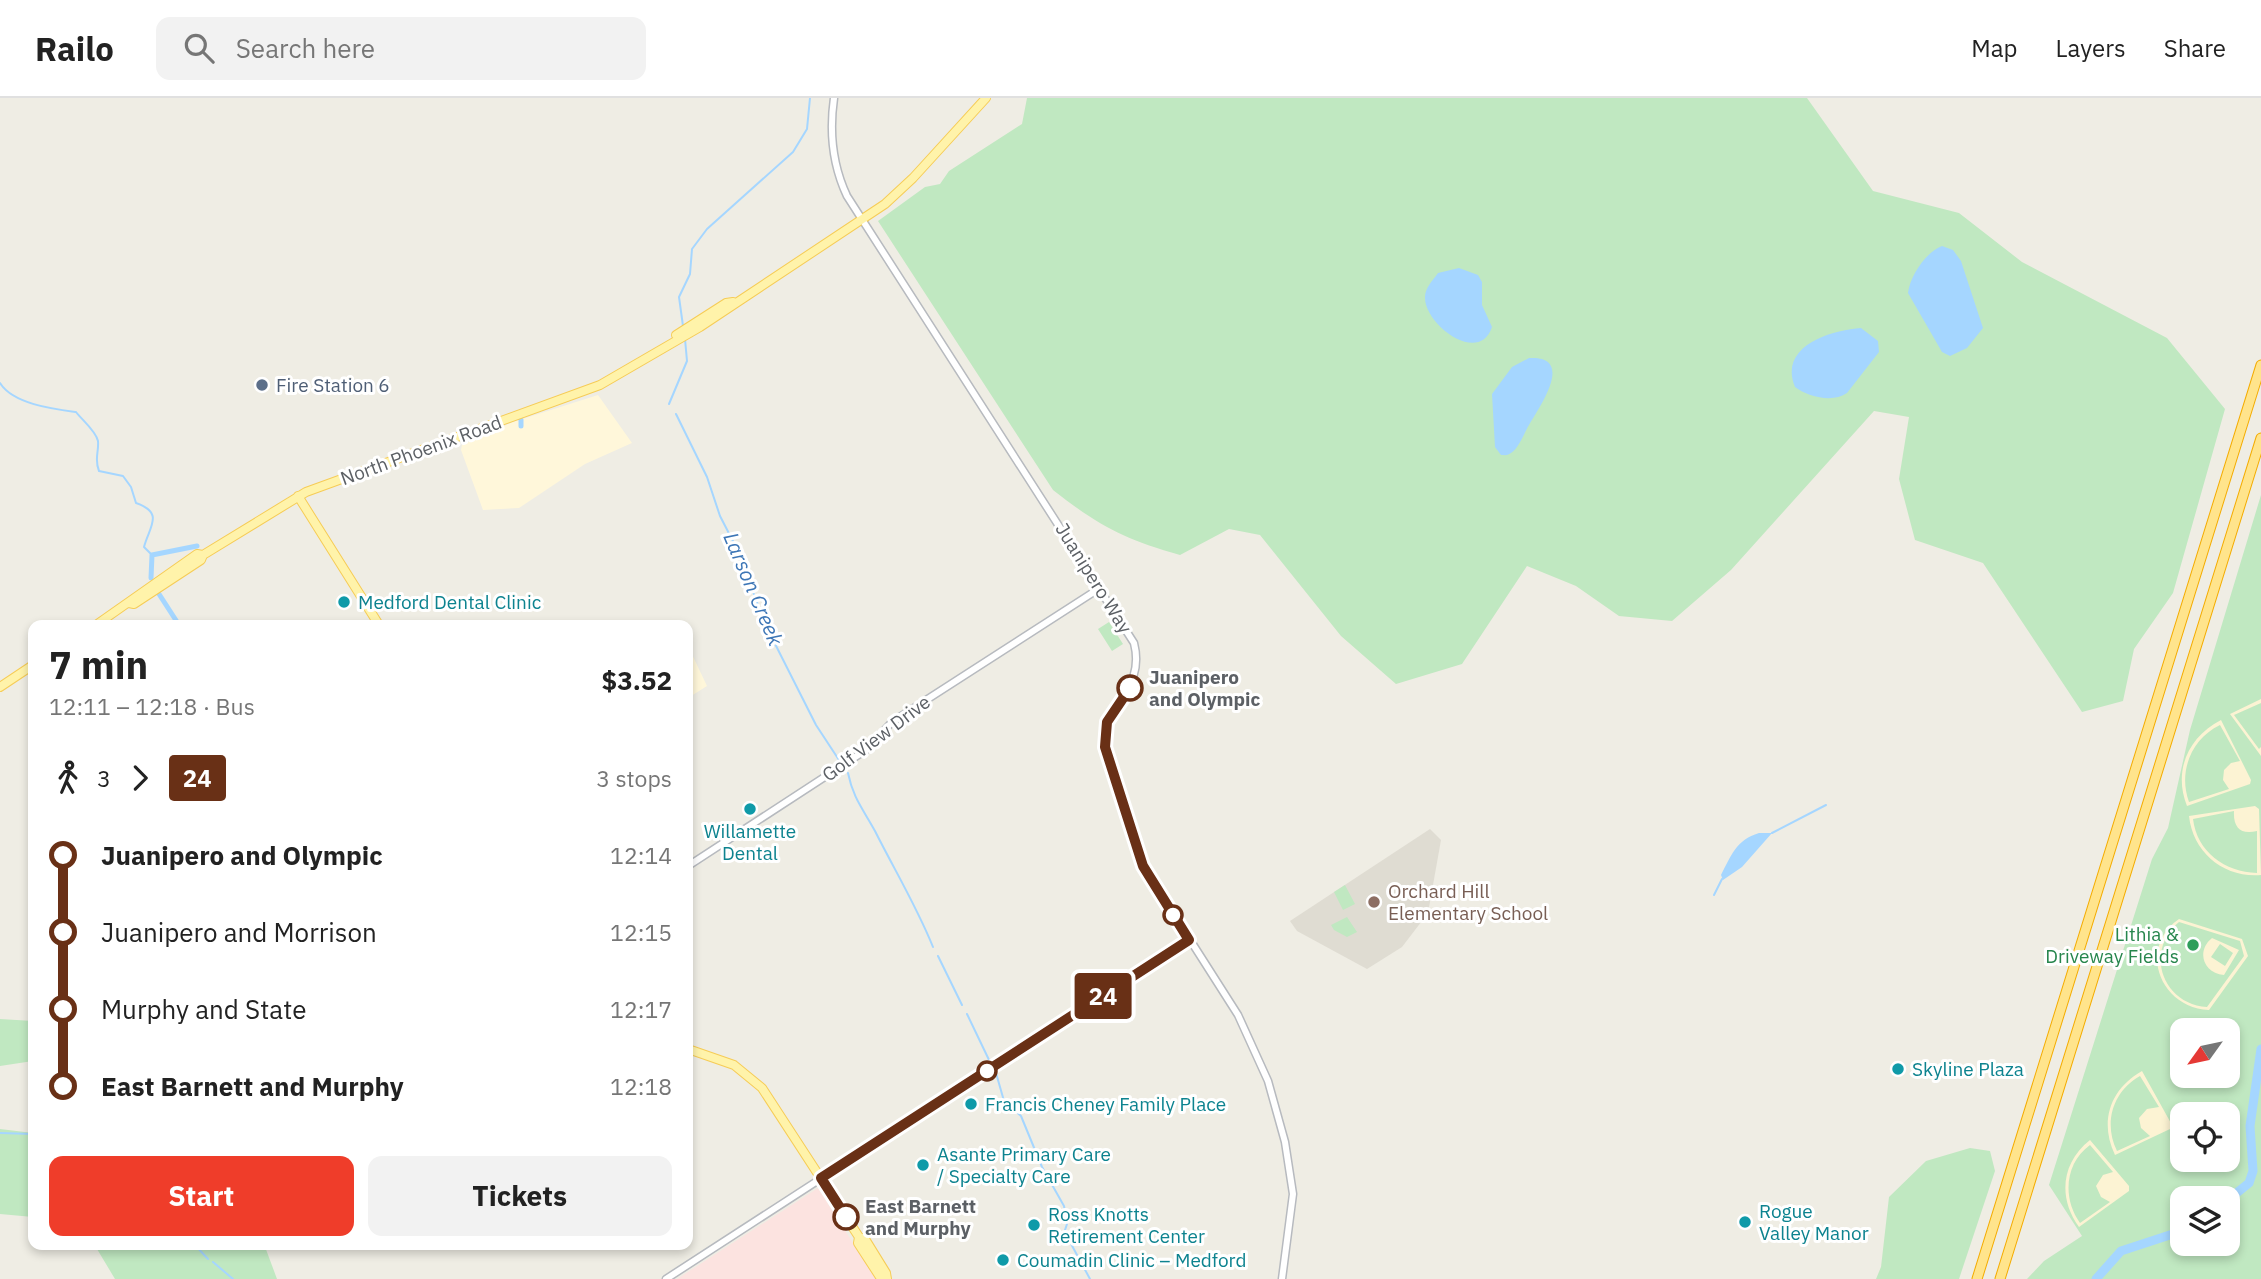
<!DOCTYPE html>
<meta charset="utf-8">
<style>
body{margin:0;font-family:"IBM Plex Sans",sans-serif;background:#f2f2f2;color:#222;height:100vh;display:flex;flex-direction:column;font-size:26px;white-space:nowrap}
*{box-sizing:border-box;margin:0}
p{font-size:23px;color:#767676}
.icon{flex:none;width:38px;height:38px;fill:none;stroke:currentColor;stroke-width:2;stroke-linecap:round;stroke-linejoin:round}
.map{position:relative;flex:1;overflow:hidden}
.drawer{position:absolute;left:28px;top:522px;width:665px;height:630px;display:flex;flex-direction:column;background:#fff;border-radius:14px;box-shadow:0 4px 10px #0003}
.drawer>*{flex:none}
.badge{padding:0 14px;border-radius:5px;font-size:24px;line-height:46px}
.needle{width:46px;rotate:237deg}
.controls{position:absolute;left:2170px;top:920px;display:grid;gap:14px}
.controls a{display:grid;place-items:center;width:70px;height:70px;border-radius:14px;background:#fff;box-shadow:0 4px 10px #0003;font-size:35px}
.map>.badge{position:absolute;translate:-50% -50%;box-shadow:0 0 0 4px #fff}
.legs{display:flex;align-items:center;gap:10px;height:77px;padding:0 21px;font-size:23px}
.legs p{margin-inline-start:auto}
.overview{display:flex;align-items:center;justify-content:space-between;height:119px;padding:0 21px}
h1{font-size:38px;font-weight:700;line-height:52px}
.action{display:flex;gap:14px;margin-top:auto;padding:14px 21px}
.action a{flex:1;height:80px;border-radius:14px;background:#ef3d2a;color:#fff;font-size:28px;font-weight:700;line-height:80px;text-align:center}
.action a+a{background:#f2f2f2;color:#222}
ul{padding:0 21px;list-style:none}
li{display:flex;align-items:center;gap:24px;height:77px;font-size:26px}
li i{display:grid;place-items:center;width:10px;height:100%;margin:0 9px;background:currentColor}
li i::after{content:'';width:18px;height:18px;margin:-9px;border:5px solid;border-radius:50%;background:#fff}
li p{margin-inline-start:auto}
li:first-child i{background:linear-gradient(#0000 50%,currentColor 0)}
li:last-child i{background:linear-gradient(currentColor 50%,#0000 0)}
header{display:flex;align-items:center;gap:42px;box-sizing:border-box;height:98px;padding:0 35px;background:#fff;border-bottom:2px solid #e0e0e0}
header strong{font-size:33px}
nav{display:flex;gap:38px;margin-inline-start:auto;font-size:24px}
.search{width:490px;height:63px;background:#f2f2f2;display:flex;align-items:center;gap:18px;box-sizing:border-box;padding:0 24px;border-radius:14px;color:#767676;font-size:26px}
.map>svg:first-child{display:block}
.commercial{fill:#fff7da}
.education{fill:#dfdcd2}
.medical{fill:#fce3e0}
.green{fill:#c0e8c1;fill-rule:evenodd}
.sand{fill:#fcf3d3;fill-rule:evenodd}
.water{fill:#a5d6ff}
.lines{fill:none;stroke-linecap:round;stroke-linejoin:round}
.stream{stroke:#a5d6ff;stroke-width:2}
.canal{stroke:#a5d6ff;stroke-width:5}
.river{stroke:#a5d6ff;stroke-width:9}
.minor-casing{stroke:#b7babf;stroke-width:9}
.major-casing{stroke:#f6cc56;stroke-width:10}
.highway-casing{stroke:#f4ac00;stroke-width:11}
.minor{stroke:#fff;stroke-width:6}
.major{stroke:#fff3aa;stroke-width:8}
.highway{stroke:#ffe48c;stroke-width:9}
.line-1-casing{stroke:#fff;stroke-width:16}
.line-1{stroke:#693016;stroke-width:10}
.service-dot{fill:#5c6f8a;stroke:#fff;stroke-width:2.5}
.culture-dot{fill:#0f9aa8;stroke:#fff;stroke-width:2.5}
.stop-1-dot{fill:#fff;stroke:#693016;stroke-width:3.5}
.education-dot{fill:#8d6e63;stroke:#fff;stroke-width:2.5}
.leisure-dot{fill:#2e9e5b;stroke:#fff;stroke-width:2.5}
.labels{text-anchor:middle;stroke-width:6;stroke-linejoin:round;paint-order:stroke}
.service-label{font-size:19px;fill:#4e5e75;stroke:#fff;text-anchor:start}
.street-label{font-size:19px;fill:#5c6065;stroke:#fff}
.culture-label{font-size:19px;fill:#0d838f;stroke:#fff;text-anchor:start}
.stop-label{font-size:19px;font-weight:bold;fill:#5c6065;stroke:#fff;text-anchor:start}
.education-label{font-size:19px;fill:#785e54;stroke:#fff;text-anchor:start}
.leisure-label{font-size:19px;fill:#27864d;stroke:#fff;text-anchor:end}
.water-label{font-size:21px;font-style:italic;fill:#3d76b6;stroke:#fff}
</style>
<header>
<strong>Railo</strong>
<div class="search"><svg class="icon" aria-label="search" viewBox="0 0 24 24"><circle cx="10" cy="10" r="6"/><path d="M15 15l6 6"/></svg>Search here</div>
<nav><a>Map</a><a>Layers</a><a>Share</a></nav>
</header>
<div class="map">
<svg width="2261" height="1181" viewBox="0 0 2261 1181">
<rect width="100%" height="100%" fill="#efede4"/>
<path class="commercial" d="M598 297 632 345 585 366 519 410 483 412 461 352 462 347 513 324Z
M688 548 707 588 688 600Z"/>
<path class="education" d="M1430 731 1441 742 1428 815 1402 849 1367 871 1297 833 1290 823Z"/>
<path class="medical" d="M818 1090 876 1181H677Z"/>
<path class="green" d="M1027 0H1807L1873 93 1959 115 2022 164 2167 240 2225 311 2173 495 2134 551 2123 603 2082 614 1983 465 1915 442 1899 381 1909 319 1874 313 1731 472 1672 523 1619 518 1576 488 1527 468 1462 566 1396 586 1341 538 1260 437 1229 431 1180 457C1124 441 1099 428 1053 392L878 123 925 89 940 86 949 73 1022 26Z
M2261 397V1181H2027L2044 1163 2082 1138 2049 1087 2152 761 2168 730 2190 632ZM2182 933H2228V978H2182ZM2182 1017H2228V1062H2182ZM2182 1101H2228V1146H2182Z
M1109 524 1123 546 1112 553 1098 531Z
M1345 787 1355 806 1343 812 1334 794Z
M1347 819 1357 834 1347 839 1334 832 1331 827Z
M0 921 33 923V963L0 968Z
M0 1031 33 1035V1119L0 1116Z
M1970 1050 1990 1053 1995 1073 1959 1181H1876L1881 1169 1889 1099 1926 1063Z
M94 1146H264L277 1181H115Z"/>
<path class="sand" d="M2261 601V605L2234 617 2259 651 2261 649V658L2230 616Z
M2221 622 2251 682 2250 686 2187 708C2173 673 2188 639 2221 622ZM2220 627 2240 663 2231 665 2224 672 2223 682 2229 691 2189 704C2178 674 2191 641 2220 627Z
M2255 708 2259 711 2261 777C2224 780 2193 755 2189 718ZM2234 713C2233 730 2241 737 2257 733V775C2225 774 2197 754 2193 721Z
M2179 821 2242 841 2248 858 2209 912C2160 910 2137 850 2179 821ZM2179 824 2240 843 2244 858 2207 909C2162 906 2144 853 2179 824Z
M2212 840 2239 852 2224 877C2203 875 2196 853 2212 840ZM2220 846 2233 855 2225 868 2211 859Z
M2142 973 2172 1027 2170 1031 2115 1057C2099 1024 2110 991 2142 973ZM2140 978 2159 1009 2147 1011 2139 1020 2141 1030 2150 1038 2117 1053C2103 1025 2113 993 2140 978Z
M2090 1042 2129 1088V1093L2079 1129C2058 1100 2061 1065 2090 1042ZM2090 1047 2113 1074 2103 1077 2096 1088 2101 1099 2110 1104 2080 1125C2062 1100 2065 1065 2090 1047Z"/>
<path class="water" d="M1942 148 1953 152 1961 163 1983 230 1967 250 1950 258 1942 254 1908 195C1910 178 1926 154 1942 148Z
M1459 170 1478 177 1482 184V207L1492 229C1479 268 1424 226 1425 199 1425 190 1433 182 1438 175Z
M1861 230 1878 243 1879 254 1847 295C1833 305 1808 299 1795 289 1778 248 1831 232 1861 230Z
M1529 260C1577 257 1538 311 1529 327 1524 335 1519 350 1511 355 1507 358 1505 357 1501 357L1495 349 1492 296 1512 269Z
M1759 735H1772L1742 769 1723 782 1721 777C1731 758 1736 742 1759 735Z"/>
<g class="lines">
<path class="stream" d="M683 228 679 199 690 176 692 151 707 131 793 54 807 31 810 0
M0 285C13 306 53 311 76 314 82 322 96 333 98 343 99 355 94 361 99 373L123 378 131 389 136 405C165 415 149 429 144 449L152 457
M669 306 687 263 685 241
M676 316 707 379 720 418 736 449 766 528 816 627 839 662
M848 675C853 700 863 711 875 733 894 771 917 809 933 849
M1772 735 1826 707
M1714 797 1722 781
M938 858 962 907
M967 916 990 964
M996 975 1004 1003 1021 1018 1042 1069 1064 1108 1067 1126 1063 1138 1070 1144 1090 1181
M0 1035 33 1036
M194 1146 208 1161
M213 1164 233 1181"/>
<path class="canal" d="M521 328V322
M151 480 152 457 197 448
M159 496 179 527"/>
<path class="river" d="M2228 1102 2249 1085 2253 1073 2250 1028 2261 951
M2096 1181 2121 1153 2182 1133"/>
<defs>
<path id="minor" d="M834 0C829 35 832 66 847 98L1134 545C1147 596 1096 608 1107 659L1143 768 1238 917 1268 983 1285 1044 1293 1096 1282 1181
M688 768 866 652 892 624 1100 490
M666 1181 1189 842"/>
<path id="major" d="M676 237 726 205 733 204
M298 398 379 527
M129 505 134 506 201 462 203 457
M96 527 197 456 203 457 306 394 600 287 700 229 885 106 913 80 986 0
M0 589 33 567
M688 951 734 967 762 990 859 1139 865 1141 886 1175 887 1181
M859 1139 858 1145 880 1179 884 1181"/>
<path id="highway" d="M1977 1181 2261 267
M2000 1181 2261 340"/>
</defs>
<use href="#minor" class="minor-casing"/>
<use href="#major" class="major-casing"/>
<use href="#highway" class="highway-casing"/>
<use href="#minor" class="minor"/>
<use href="#major" class="major"/>
<use href="#highway" class="highway"/>
</g>
<g class="lines">
<defs>
<path id="line-1" d="M846 1119 821 1080 1189 842 1143 768 1105 649 1107 624 1130 590"/>
</defs>
<use href="#line-1" class="line-1-casing"/>
<use href="#line-1" class="line-1"/>
</g>
<circle class="service-dot" cx="262" cy="287" r="7"/>
<g class="culture-dot">
<circle cx="344" cy="504" r="7"/>
<circle cx="750" cy="711" r="7"/>
<circle cx="1898" cy="971" r="7"/>
<circle cx="971" cy="1006" r="7"/>
<circle cx="923" cy="1067" r="7"/>
<circle cx="1745" cy="1124" r="7"/>
<circle cx="1034" cy="1127" r="7"/>
<circle cx="1003" cy="1162" r="7"/>
</g>
<g class="stop-1-dot">
<circle cx="1130" cy="590" r="12"/>
<circle cx="1173" cy="817" r="9"/>
<circle cx="987" cy="973" r="9"/>
<circle cx="846" cy="1119" r="12"/>
</g>
<circle class="education-dot" cx="1374" cy="804" r="7"/>
<circle class="leisure-dot" cx="2193" cy="847" r="7"/>
<g class="labels">
<g class="service-label">
<text x="276" y="294">Fire Station 6</text>
</g>
<g class="street-label">
<text transform="translate(421 352) rotate(-20)" y="7">North Phoenix Road</text>
<text transform="translate(1094 480) rotate(58)" y="7">Juanipero Way</text>
<text transform="translate(876 640) rotate(-37)" y="7">Golf View Drive</text>
</g>
<g class="culture-label">
<text x="358" y="511">Medford Dental Clinic</text>
<text x="750" y="740" text-anchor="middle">Willamette<tspan x="750" dy="22">Dental</tspan></text>
<text x="1912" y="978">Skyline Plaza</text>
<text x="985" y="1013">Francis Cheney Family Place</text>
<text x="937" y="1063">Asante Primary Care<tspan x="937" dy="22">/ Specialty Care</tspan></text>
<text x="1759" y="1120">Rogue<tspan x="1759" dy="22">Valley Manor</tspan></text>
<text x="1048" y="1123">Ross Knotts<tspan x="1048" dy="22">Retirement Center</tspan></text>
<text x="1017" y="1169">Coumadin Clinic – Medford</text>
</g>
<g class="stop-label">
<text x="1149" y="586">Juanipero<tspan x="1149" dy="22">and Olympic</tspan></text>
<text x="865" y="1115">East Barnett<tspan x="865" dy="22">and Murphy</tspan></text>
</g>
<g class="education-label">
<text x="1388" y="800">Orchard Hill<tspan x="1388" dy="22">Elementary School</tspan></text>
</g>
<g class="leisure-label">
<text x="2179" y="843">Lithia &amp;<tspan x="2179" dy="22">Driveway Fields</tspan></text>
</g>
<g class="water-label">
<text transform="translate(753 491) rotate(67)" y="7">Larson Creek</text>
</g>
</g>
</svg>
<div class="controls">
<a><svg class="needle" viewBox="-14 -14 28 28"><path d="M0-13l5 13h-10z" fill="#e53935"/><path d="M0 13l5-13h-10z" fill="#767676"/></svg></a>
<a><svg class="icon" aria-label="locate" viewBox="0 0 24 24"><circle cx="12" cy="12" r="6"/><path d="M12 2v4M12 18v4M2 12h4M18 12h4"/></svg></a>
<a><svg class="icon" aria-label="layers" viewBox="0 0 24 24"><path d="M12 4l9 5-9 5-9-5zM3 14l9 5 9-5"/></svg></a>
</div>
<b class="badge" style="left:1103px;top:898px;background:#693016;color:#fff">24</b>
<section class="drawer">
<div class="overview"><div><h1>7 min</h1><p>12:11 – 12:18 · Bus</p></div><b>$3.52</b></div>
<div class="legs"><svg class="icon" aria-label="walk" viewBox="0 0 24 24"><circle cx="13" cy="4" r="2"/><path d="M13 8l-2 6 4 7M11 14l-3 7M7 12l3-4h3l4 4"/></svg>3<svg class="icon" aria-label="forward" viewBox="0 0 24 24"><path d="M9 5l7 7-7 7"/></svg><b class="badge" style="background:#693016;color:#fff">24</b><p>3 stops</p></div>
<ul>
<li><i style="color:#693016"></i><b>Juanipero and Olympic</b><p>12:14</p></li>
<li><i style="color:#693016"></i><span>Juanipero and Morrison</span><p>12:15</p></li>
<li><i style="color:#693016"></i><span>Murphy and State</span><p>12:17</p></li>
<li><i style="color:#693016"></i><b>East Barnett and Murphy</b><p>12:18</p></li>
</ul>
<div class="action"><a>Start</a><a>Tickets</a></div>
</section>
</div>
